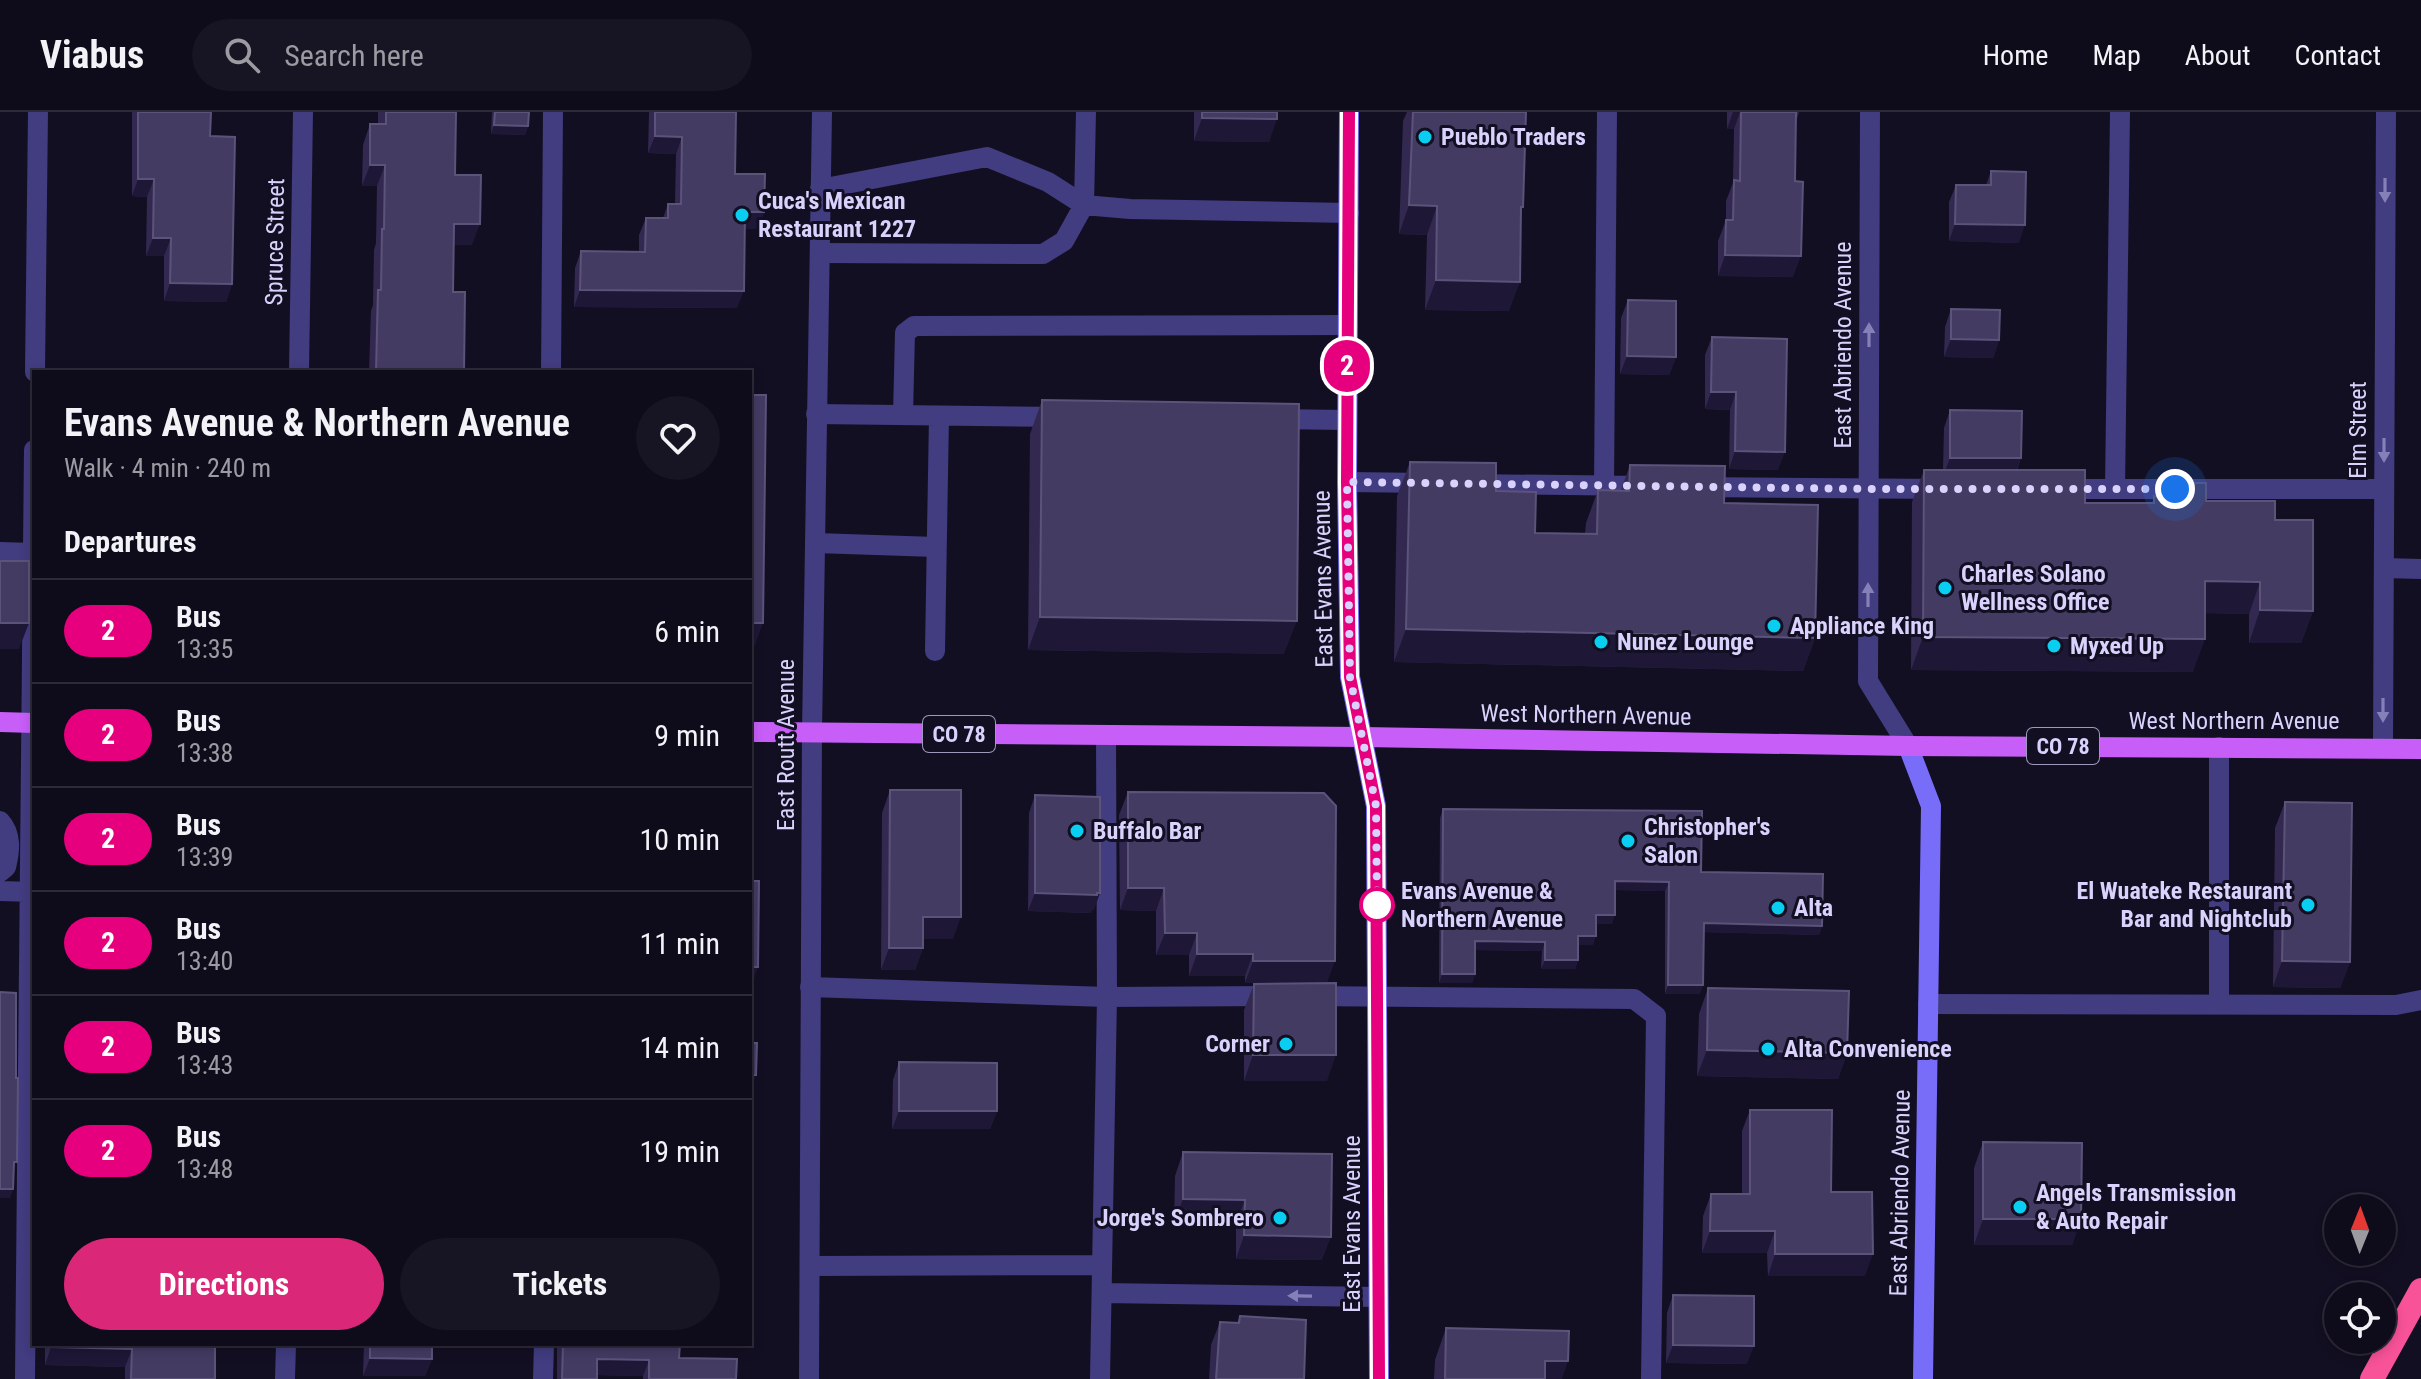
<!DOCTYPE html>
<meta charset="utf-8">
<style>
body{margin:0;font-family:"Roboto Condensed",sans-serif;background:#171423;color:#f1f3f6;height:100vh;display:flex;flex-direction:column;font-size:30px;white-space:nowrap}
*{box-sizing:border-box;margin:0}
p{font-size:26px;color:#9b9ba2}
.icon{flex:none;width:44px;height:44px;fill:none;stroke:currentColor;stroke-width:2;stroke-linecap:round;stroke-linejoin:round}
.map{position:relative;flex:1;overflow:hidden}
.sheet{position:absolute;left:32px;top:258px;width:720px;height:976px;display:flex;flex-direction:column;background:#0e0b1a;border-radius:0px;box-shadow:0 4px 12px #0003,0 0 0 2px #2e2b39}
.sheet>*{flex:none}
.badge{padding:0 16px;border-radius:26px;font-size:28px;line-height:52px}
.needle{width:52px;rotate:1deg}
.controls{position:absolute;left:2324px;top:1082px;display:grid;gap:16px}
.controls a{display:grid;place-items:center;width:72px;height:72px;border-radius:50%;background:#0e0b1a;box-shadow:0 4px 12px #0003,0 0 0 2px #2e2b39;font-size:40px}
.you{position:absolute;width:40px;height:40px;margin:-20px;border:6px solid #fff;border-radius:50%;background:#1a73e8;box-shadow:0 0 0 12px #1a73e833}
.map>.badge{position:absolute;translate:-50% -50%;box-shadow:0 0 0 4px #fff}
h2{padding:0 32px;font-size:30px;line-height:72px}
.round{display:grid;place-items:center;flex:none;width:84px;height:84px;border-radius:42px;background:#171423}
.head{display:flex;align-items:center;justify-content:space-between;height:136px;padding:0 32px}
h1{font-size:38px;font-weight:700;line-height:60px}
.cta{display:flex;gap:16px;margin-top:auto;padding:16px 32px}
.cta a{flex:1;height:92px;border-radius:48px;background:#db2777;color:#fff;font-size:32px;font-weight:700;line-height:92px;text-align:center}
.cta a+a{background:#171423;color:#f1f3f6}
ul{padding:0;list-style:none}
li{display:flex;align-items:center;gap:24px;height:104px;padding:0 32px;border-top:2px solid #2e2b39}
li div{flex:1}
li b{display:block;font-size:30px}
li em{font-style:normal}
li .badge{min-width:88px;font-weight:700;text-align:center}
header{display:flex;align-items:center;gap:48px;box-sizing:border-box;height:112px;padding:0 40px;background:#0e0b1a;border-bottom:2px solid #2e2b39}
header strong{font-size:38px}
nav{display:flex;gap:44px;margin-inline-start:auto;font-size:28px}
.search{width:560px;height:72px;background:#171423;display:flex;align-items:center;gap:20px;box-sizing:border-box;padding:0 28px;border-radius:44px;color:#9b9ba2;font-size:30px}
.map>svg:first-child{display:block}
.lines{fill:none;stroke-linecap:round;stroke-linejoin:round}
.lane{stroke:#423c80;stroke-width:20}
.street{stroke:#423c80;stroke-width:20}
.secondary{stroke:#786df9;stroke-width:20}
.primary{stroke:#c75ef8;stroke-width:20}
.highway{stroke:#f85299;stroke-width:24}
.wall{fill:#332950}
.shaded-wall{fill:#1e1736}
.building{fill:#443b63;stroke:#5c537b;stroke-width:2}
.oneway{fill:#8680b8}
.line-casing{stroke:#fff;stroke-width:18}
.line{stroke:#e6007e;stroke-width:12}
.walk{stroke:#d9d2fd;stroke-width:8;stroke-dasharray:0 14.4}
.poi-dot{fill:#0acef1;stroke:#130f22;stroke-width:3}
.stop-dot{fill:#fff;stroke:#e6007e;stroke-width:4}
.labels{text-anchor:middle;stroke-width:6;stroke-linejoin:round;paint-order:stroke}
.shield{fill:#130f22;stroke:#9e98bb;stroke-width:2}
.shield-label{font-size:22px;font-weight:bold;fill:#d9d2fd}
.poi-label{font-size:24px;font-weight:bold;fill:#d9d2fd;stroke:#130f22;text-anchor:start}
.street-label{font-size:24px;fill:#d9d2fd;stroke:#130f22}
.stop-label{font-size:24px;font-weight:bold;fill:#d9d2fd;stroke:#130f22;text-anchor:start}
</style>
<header>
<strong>Viabus</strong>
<div class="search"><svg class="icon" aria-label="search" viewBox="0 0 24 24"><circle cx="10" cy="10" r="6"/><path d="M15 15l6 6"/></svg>Search here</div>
<nav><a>Home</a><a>Map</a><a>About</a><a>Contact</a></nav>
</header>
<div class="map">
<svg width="2421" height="1267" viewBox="0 0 2421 1267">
<rect width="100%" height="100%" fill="#130f22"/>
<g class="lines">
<path class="lane" d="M1086 0 1084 93 1130 97 1349 101
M820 141 1043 142 1064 129 1084 93 1048 70 987 45 820 77
M35 260 38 0
M551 260 553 0
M816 302 1060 305
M903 303 905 221 914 214 1348 213
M1272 307 1347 308
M1347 370 1428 371
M1468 372 1648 374
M1604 374 1607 0
M1696 375 1944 377
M2060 377H2384
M2115 377 2120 0
M815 431 936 435
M0 440 33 441
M2384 456 2421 457
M935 539 939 304
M2219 635V892
M0 709C12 722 10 739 6 755L0 760
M0 779 34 780
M810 875 1107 885 1277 884
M1309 884 1634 887 1656 904 1651 1267
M1928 892 2396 893 2421 888
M810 1154 1102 1153
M1102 1181 1378 1185
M25 1267 34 338
M543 1267 544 1232
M1100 1267 1107 885 1106 624"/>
<path class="street" d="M1870 0 1868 569 1908 634
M299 260 303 0
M2383 636 2386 0
M285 1267 286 1232
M809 1267 812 620 822 0"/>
<path class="secondary" d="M1349 0 1347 370 1350 565 1376 694 1379 1267
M1908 634 1931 694 1923 1267"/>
<path class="primary" d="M0 610 34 611
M750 620 1363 625 1908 634 2421 637"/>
<path class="highway" d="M2372 1267 2421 1178"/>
</g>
<path class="wall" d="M132 0H211L210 24 232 172 226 190 164 189V144H146L147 85 132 84Z
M378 0H456L455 63 472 133H454L453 180 464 260H369L371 199 373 193 374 138 376 131 377 74H362L363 33 370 12H378Z
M492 0H529L528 14 525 23 491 22Z
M649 0H736L735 62 764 100 758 117H745L737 196 574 195 575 156 581 139 639 140V123L646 106H663L668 92H675L676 42 648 41Z
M1194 0H1277L1269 30 1194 29Z
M1407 0H1526L1521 102 1509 199 1425 198 1427 123 1399 122 1403 9Z
M1727 0H1799L1796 10 1793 165 1718 164V129L1726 108V89L1733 71 1734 17H1727Z
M1991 59 2019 131 1949 129V90L1956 73H1986Z
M1628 188 1676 245 1669 263 1620 262 1621 206Z
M1951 197 1999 228 1993 246 1944 245 1945 215Z
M1712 225 1778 358 1729 357 1730 298 1705 297V243Z
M1042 288 1284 542 1028 538 1030 322Z
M1950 298 2021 346 2017 358 2085 391H2152L2154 384H2168L2173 371 2206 389 2275 408 2313 499 2301 531H2249V502L2205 501 2193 560 1911 558 1912 390 1924 358H1943L1944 316Z
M1410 350 1496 379 1535 421 1585 422 1586 411 1598 378H1621L1630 353 1724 391 1815 526 1803 559 1394 550 1397 384Z
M890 678 953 827H923V836L915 858H881L882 701Z
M1128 680 1324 681 1245 871V864H1189V843H1156V799L1120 798 1119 703Z
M1035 683 1094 798H1092L1091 801 1028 799 1029 701Z
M2285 690 2350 850 2340 876 2273 875 2275 716Z
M1443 697 1701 760 1822 814 1819 823 1704 820 1700 882H1665V779L1615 778 1612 812H1596L1593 833H1578V848L1575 857H1541L1542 839 1475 838V862L1472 871H1439L1440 706Z
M1254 872 1327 969H1244V898Z
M1708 876 1847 941 1838 967 1697 964 1699 902Z
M899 950 997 999 990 1017H892L893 968Z
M1750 998 1831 1080 1865 1164H1768L1767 1141H1702L1703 1104 1711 1082H1742V1019Z
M1983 1030 2081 1107 2072 1133H1974V1056Z
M1183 1040 1322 1148 1236 1147V1111H1174L1175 1064Z
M1673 1183 1747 1252 1666 1251 1667 1201Z
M1240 1204 1304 1267H1209L1211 1233 1220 1210 1237 1211Z
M1446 1216 1562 1267H1434L1435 1248Z
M45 1232H215V1267H125V1255L45 1253Z
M364 1232H432V1247L425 1264H363Z
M557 1232H680L679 1246 736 1267H643V1264L597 1263V1267H557Z"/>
<path class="shaded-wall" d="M1733 0H1740L1734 17H1727Z
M1202 6 1277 7 1269 30 1194 29Z
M494 13 528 14 525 23 491 22Z
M655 24 682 25 676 42 648 41Z
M370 53H385L377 74H362Z
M138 67H154L147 85 132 84Z
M1409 93 1437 94 1427 123 1399 122Z
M745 100H764L758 117H739Z
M454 112H480L472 133H447Z
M1955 112 2025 113 2019 131 1949 129Z
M153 126H171L164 144H146Z
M1725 143 1801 144 1793 165 1718 164Z
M1436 168 1520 170 1509 199 1425 198Z
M170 171 232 172 226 190 164 189Z
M580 178 744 179 737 196 574 195Z
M1951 227 1999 228 1993 246 1944 245Z
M1627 244 1676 245 1669 263 1620 262Z
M1711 280H1736L1730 298 1705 297Z
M1735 339 1785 340 1778 358 1729 357Z
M1950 346H2021L2014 364H1943Z
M2205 469 2260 470 2249 502 2194 501Z
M2260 498 2313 499 2301 531H2249Z
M1040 505 1297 509 1284 542 1028 538Z
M0 511H29L19 537H0Z
M750 511H763L751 544H750Z
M1406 517 1815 526 1803 559 1394 550Z
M1923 525 2205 527 2193 560 1911 558Z
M1615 769 1669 770 1665 779 1612 778Z
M1128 776H1164L1156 799 1120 798Z
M1035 781H1100L1094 798H1092L1091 801 1028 799Z
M1596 803H1615L1612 812H1593Z
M923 805H961L953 827H915Z
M1704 811 1822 814 1819 823 1700 820Z
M1165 821H1197L1189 843H1156Z
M1578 824H1596L1593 833H1575Z
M1475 829 1545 830 1542 839 1472 838Z
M889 836H923L915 858H881Z
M1197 842H1253L1245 864H1189Z
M1545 848H1578L1575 857H1541Z
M1253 849H1335L1327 871H1245Z
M2282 849 2350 850 2340 876 2273 875Z
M750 855H758L750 879Z
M1442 862H1475L1472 871H1439Z
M1668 873H1703L1700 882H1665Z
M1707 938 1847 941 1838 967 1697 964Z
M1253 943H1336L1327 969H1244Z
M750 963H756L750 981Z
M899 999H997L990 1017H892Z
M0 1077H13L10 1086H0Z
M1183 1087 1245 1088 1236 1111H1174Z
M1983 1107H2081L2072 1133H1974Z
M1710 1119H1775L1767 1141H1702Z
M1244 1123 1331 1125 1322 1148 1236 1147Z
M1775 1142H1873L1865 1164H1768Z
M1673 1233 1754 1234 1747 1252 1666 1251Z
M51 1235 132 1237 125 1255 45 1253Z
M370 1246 432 1247 425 1264H363Z
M597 1247 649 1248 643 1264 591 1263Z
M1545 1249H1568L1562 1267H1539Z"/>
<path class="building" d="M138 0H211L210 24 235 25 232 172 170 171 171 126H153L154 67H138Z
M386 0H456L455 63H481L480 112H454L453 180H465L464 260H376L378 178H381L382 117H384L385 53H370V12H386Z
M495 0H529L528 14 494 13Z
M655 0H736L735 62H765L764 100H745L744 179 580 178 581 139 645 140 646 106H668V92H681L682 25 655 24Z
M1202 0H1277V7L1202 6Z
M1413 0H1526L1523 95H1521L1520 170 1436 168 1437 94 1409 93Z
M1741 0H1796L1795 69 1803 70 1801 144 1725 143 1726 108H1733L1734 68 1740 69Z
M1991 59 2026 60 2025 113 1955 112 1956 73H1991Z
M1628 188 1676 189V245L1627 244Z
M1951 197 2000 198 1999 228 1951 227Z
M1712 225 1787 227 1785 340 1735 339 1736 280H1711Z
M750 283H766L763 511H750Z
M1042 288 1299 292 1297 509 1040 505Z
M1950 298 2022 299 2021 346H1950Z
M1410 350 1496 351V379L1536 380 1535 421 1597 422 1598 378 1629 379 1630 353 1725 354 1724 391 1818 393 1815 526 1406 517Z
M1924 358H2085V391H2154V384L2173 385V371H2206V389H2275V408H2313V499L2260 498V470L2205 469V527L1923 525Z
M0 449H29V511H0Z
M890 678H961V805H923V836H889Z
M1128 680 1324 681 1336 694 1335 849H1253V842H1197V821H1165L1164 776H1128Z
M1035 683 1100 685V781H1097V783L1035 781Z
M2285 690 2352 691 2350 850 2282 849Z
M1443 697 1702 699 1701 760 1823 762 1822 814 1704 811 1703 873H1668L1669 770 1615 769V803H1596V824H1578V848H1545V830L1475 829V862H1442Z
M750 769H759L758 855H750Z
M1336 871V943H1253L1254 872Z
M1708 876 1849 879 1847 941 1707 938Z
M0 880 16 881V966H18L17 1050H14L13 1077H0Z
M750 931H757L756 963H750Z
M899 950 997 951V999H899Z
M1750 998H1832L1831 1080H1872L1873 1142H1775V1119H1710L1711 1082H1750Z
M1983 1030 2082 1031 2081 1107H1983Z
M1183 1040 1332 1042 1331 1125 1244 1123 1245 1088 1183 1087Z
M1673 1183 1754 1184V1234L1673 1233Z
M1240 1204 1306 1208 1304 1267H1216L1220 1210 1239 1211Z
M1446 1216 1569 1219 1568 1249H1545V1267H1445Z
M51 1232H215V1267H131L132 1237 51 1235Z
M370 1232H432V1247L370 1246Z
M563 1232H680L679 1246 737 1247 736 1267H649V1248L597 1247V1267H562Z"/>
<defs><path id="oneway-solid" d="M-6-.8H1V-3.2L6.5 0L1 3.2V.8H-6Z" transform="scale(2)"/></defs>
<g class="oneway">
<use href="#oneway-solid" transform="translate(2385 78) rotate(90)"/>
<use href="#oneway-solid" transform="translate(1869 223) rotate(-90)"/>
<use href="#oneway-solid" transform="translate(2384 338) rotate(90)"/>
<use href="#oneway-solid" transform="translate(1868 483) rotate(-90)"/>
<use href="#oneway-solid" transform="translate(2383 598) rotate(90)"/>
<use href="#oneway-solid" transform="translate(1300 1184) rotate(-179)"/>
</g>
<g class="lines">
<defs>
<path id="line" d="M1349 0 1347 370 1350 565 1376 694 1379 1267"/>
</defs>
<use href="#line" class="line-casing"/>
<use href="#line" class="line"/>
<path class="walk" d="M1377 793 1376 694 1350 565 1347 370 1869 377H2175"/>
</g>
<g class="poi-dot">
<circle cx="1425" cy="25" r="8"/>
<circle cx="742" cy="103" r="8"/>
<circle cx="1945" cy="476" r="8"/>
<circle cx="1774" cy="514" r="8"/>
<circle cx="1601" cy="530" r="8"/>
<circle cx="2054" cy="534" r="8"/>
<circle cx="1077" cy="719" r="8"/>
<circle cx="1628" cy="729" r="8"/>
<circle cx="2308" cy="793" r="8"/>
<circle cx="1778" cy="796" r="8"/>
<circle cx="1286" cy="932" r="8"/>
<circle cx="1768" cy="937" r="8"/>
<circle cx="2020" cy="1095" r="8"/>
<circle cx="1280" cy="1106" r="8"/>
</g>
<circle class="stop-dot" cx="1377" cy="793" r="16"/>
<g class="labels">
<g class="shield">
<rect x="923" y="604" width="72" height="36" rx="6"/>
<rect x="2027" y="616" width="72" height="36" rx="6"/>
</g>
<g class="shield-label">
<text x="959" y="630">CO 78</text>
<text x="2063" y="642">CO 78</text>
</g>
<g class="poi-label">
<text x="1441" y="33">Pueblo Traders</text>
<text x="758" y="97">Cuca's Mexican<tspan x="758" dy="28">Restaurant 1227</tspan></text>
<text x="1961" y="470">Charles Solano<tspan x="1961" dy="28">Wellness Office</tspan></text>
<text x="1790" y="522">Appliance King</text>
<text x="1617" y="538">Nunez Lounge</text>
<text x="2070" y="542">Myxed Up</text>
<text x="1644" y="723">Christopher's<tspan x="1644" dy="28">Salon</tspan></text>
<text x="1093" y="727">Buffalo Bar</text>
<text x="2292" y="787" text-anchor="end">El Wuateke Restaurant<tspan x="2292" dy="28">Bar and Nightclub</tspan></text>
<text x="1794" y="804">Alta</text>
<text x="1270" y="940" text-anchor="end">Corner</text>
<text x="1784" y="945">Alta Convenience</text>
<text x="2036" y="1089">Angels Transmission<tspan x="2036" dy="28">&amp; Auto Repair</tspan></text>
<text x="1264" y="1114" text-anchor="end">Jorge's Sombrero</text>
</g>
<g class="street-label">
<text transform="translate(275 130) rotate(-89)" y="8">Spruce Street</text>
<text transform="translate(1843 233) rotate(-90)" y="8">East Abriendo Avenue</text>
<text transform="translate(2358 318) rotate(-90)" y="8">Elm Street</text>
<text transform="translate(1323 467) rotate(-91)" y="8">East Evans Avenue</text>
<text transform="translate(1586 603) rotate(1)" y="8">West Northern Avenue</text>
<text x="2234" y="617">West Northern Avenue</text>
<text transform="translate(786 633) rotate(-90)" y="8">East Routt Avenue</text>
<text transform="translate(1900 1081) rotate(-89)" y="8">East Abriendo Avenue</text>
<text transform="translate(1352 1112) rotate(-90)" y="8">East Evans Avenue</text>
</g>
<g class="stop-label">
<text x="1401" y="787">Evans Avenue &amp;<tspan x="1401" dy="28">Northern Avenue</tspan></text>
</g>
</g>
</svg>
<div class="controls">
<a><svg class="needle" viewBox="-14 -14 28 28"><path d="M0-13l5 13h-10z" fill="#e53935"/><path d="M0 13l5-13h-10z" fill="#9b9ba2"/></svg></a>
<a><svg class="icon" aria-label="locate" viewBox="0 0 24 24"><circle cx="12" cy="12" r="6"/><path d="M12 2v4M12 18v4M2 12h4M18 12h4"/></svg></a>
</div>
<div class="you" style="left:2175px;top:377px"></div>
<b class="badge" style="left:1347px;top:254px;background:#e6007e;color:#fff">2</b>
<section class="sheet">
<div class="head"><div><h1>Evans Avenue &amp; Northern Avenue</h1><p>Walk · 4 min · 240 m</p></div><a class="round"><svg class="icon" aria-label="heart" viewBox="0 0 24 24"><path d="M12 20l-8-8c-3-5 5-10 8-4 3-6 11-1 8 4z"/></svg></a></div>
<h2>Departures</h2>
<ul>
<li><span class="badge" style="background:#e6007e;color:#fff">2</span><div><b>Bus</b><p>13:35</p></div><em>6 min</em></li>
<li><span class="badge" style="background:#e6007e;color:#fff">2</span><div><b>Bus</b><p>13:38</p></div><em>9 min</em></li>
<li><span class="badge" style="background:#e6007e;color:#fff">2</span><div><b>Bus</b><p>13:39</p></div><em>10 min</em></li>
<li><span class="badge" style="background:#e6007e;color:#fff">2</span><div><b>Bus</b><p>13:40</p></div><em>11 min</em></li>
<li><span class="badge" style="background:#e6007e;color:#fff">2</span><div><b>Bus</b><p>13:43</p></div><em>14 min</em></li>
<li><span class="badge" style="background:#e6007e;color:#fff">2</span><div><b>Bus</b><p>13:48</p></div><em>19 min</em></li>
</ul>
<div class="cta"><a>Directions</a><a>Tickets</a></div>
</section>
</div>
